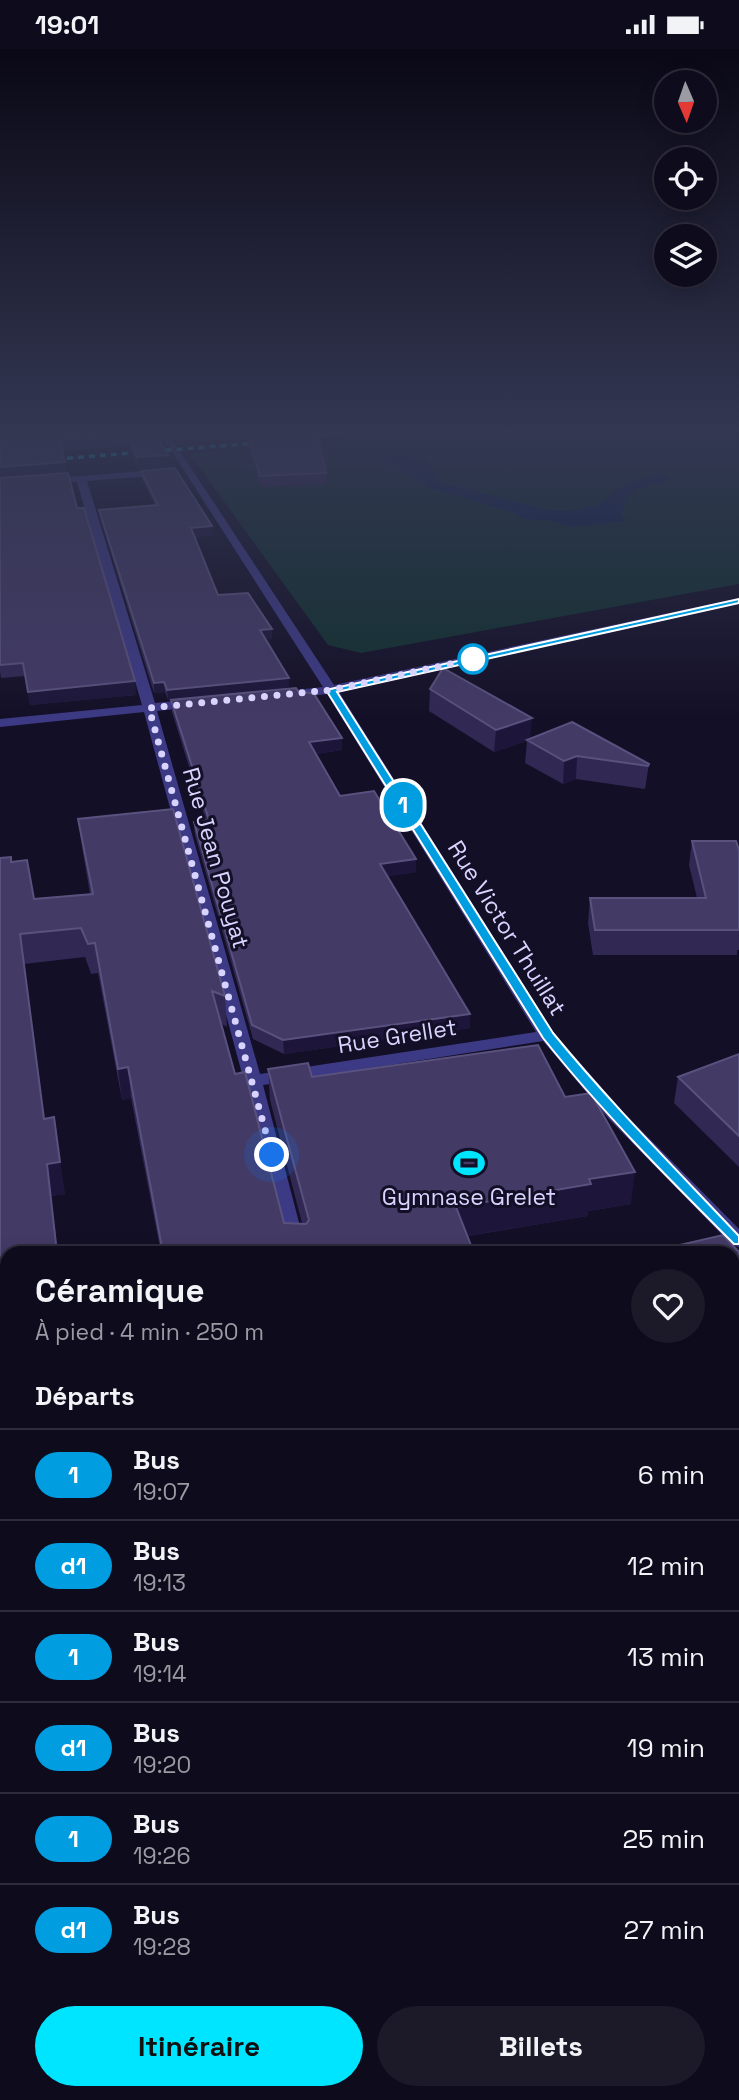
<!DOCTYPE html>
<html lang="fr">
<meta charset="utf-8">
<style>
body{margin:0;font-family:"Space Grotesk",sans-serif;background:#1c1929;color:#f1f3f6;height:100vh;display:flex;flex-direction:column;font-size:26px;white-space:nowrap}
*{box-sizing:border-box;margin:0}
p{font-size:23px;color:#9b9ba3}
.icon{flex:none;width:38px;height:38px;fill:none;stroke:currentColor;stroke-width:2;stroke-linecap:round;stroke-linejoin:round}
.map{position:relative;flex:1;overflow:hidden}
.side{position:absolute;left:0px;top:1197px;width:740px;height:854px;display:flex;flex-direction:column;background:#0e0b1c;border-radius:21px 21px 0 0;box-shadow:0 4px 18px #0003,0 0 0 2px #2e2b3b}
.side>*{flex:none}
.badge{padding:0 14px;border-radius:23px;font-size:24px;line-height:46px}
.needle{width:46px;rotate:178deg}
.controls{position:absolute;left:654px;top:21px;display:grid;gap:14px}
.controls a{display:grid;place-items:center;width:63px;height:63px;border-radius:50%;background:#0e0b1c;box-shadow:0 4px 18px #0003,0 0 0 2px #2e2b3b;font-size:35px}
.you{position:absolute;width:35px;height:35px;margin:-18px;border:5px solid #fff;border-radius:50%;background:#1a73e8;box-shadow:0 0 0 10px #1a73e833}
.map>.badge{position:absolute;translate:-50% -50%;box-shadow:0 0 0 4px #fff}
h2{padding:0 35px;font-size:26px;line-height:63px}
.round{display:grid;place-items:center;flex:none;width:74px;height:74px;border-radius:37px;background:#1c1929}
.headline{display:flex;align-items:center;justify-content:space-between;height:119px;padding:0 35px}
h1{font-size:33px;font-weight:800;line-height:52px}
.action{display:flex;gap:14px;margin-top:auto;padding:14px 35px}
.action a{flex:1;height:80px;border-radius:42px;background:#00e5ff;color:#111;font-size:28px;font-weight:800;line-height:80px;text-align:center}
.action a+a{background:#1c1929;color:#f1f3f6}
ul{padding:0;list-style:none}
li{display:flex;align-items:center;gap:21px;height:91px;padding:0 35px;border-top:2px solid #2e2b3b}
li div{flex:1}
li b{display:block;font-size:26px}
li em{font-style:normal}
li .badge{min-width:77px;font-weight:700;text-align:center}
.status{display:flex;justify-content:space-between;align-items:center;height:49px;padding:0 35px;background:#0e0b1c;direction:ltr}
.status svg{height:19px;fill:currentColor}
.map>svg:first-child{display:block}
.green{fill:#12302f}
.water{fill:#0c2248}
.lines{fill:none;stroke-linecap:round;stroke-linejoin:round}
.minor{fill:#3d3a85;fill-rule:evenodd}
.rail{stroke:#00e5ff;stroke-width:3.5;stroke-dasharray:6 5;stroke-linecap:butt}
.wall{fill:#312854}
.shaded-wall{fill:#1d163a}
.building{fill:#433a66;stroke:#5a527e;stroke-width:2}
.line{fill:#009de0;stroke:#fff;stroke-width:2}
.walk{stroke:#d9d4ff;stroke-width:7;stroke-dasharray:0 12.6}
.stop-dot{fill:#fff;stroke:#009de0;stroke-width:3.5}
.labels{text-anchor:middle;stroke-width:6;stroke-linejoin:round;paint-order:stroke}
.street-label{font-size:23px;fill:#d9d4ff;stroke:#130f26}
.poi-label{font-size:23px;fill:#d9d4ff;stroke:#130f26}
</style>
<div class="status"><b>19:01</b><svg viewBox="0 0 49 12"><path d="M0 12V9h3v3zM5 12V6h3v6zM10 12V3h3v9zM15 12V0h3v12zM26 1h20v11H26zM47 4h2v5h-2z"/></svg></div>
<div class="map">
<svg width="739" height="2051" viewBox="0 0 739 2051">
<rect width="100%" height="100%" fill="#130f26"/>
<path class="green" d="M371 384H739V535L361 604 328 596 191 407 195 404Z"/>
<path class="water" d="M386 406H401L427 412 435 427 431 432 548 461 565 462 596 457 619 439 628 435 661 425 671 428C659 438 637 434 628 448 624 453 624 459 621 465L626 472 570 478 553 472 523 470 515 464 430 439 403 420 380 410Z"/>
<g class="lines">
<path class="minor" d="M160 384H168L334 636 739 549V555L339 643 554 984 622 1062 739 1180V1198L732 1196 609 1070 543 992 263 1036 307 1204H287L244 1032 144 663 0 678V670L142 656 77 433 69 432V428L164 420 169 423 164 426 87 432 155 654 195 650 201 654 195 658 157 662 260 1025 536 983 327 645 286 650 280 646 286 642 323 638Z
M739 1504V1524L733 1525V1505Z
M7 1737V1763L0 1765V1739Z"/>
<path class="rail" d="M300 389 343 384
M45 411 269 393"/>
</g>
<path class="wall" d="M0 384 163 385 164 396H162L169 417 138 420 129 397 62 402 66 424 136 646 30 656 25 627 1 629 0 622Z
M171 384H318L326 424V435L260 438 246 388 178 395Z
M141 422 213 486 195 488 218 546 272 590H266L289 629V639L168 651 165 643 154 644 100 469 99 461 155 456 142 430Z
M430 640 531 689 649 715 645 740 576 730 563 735 525 714 527 692 494 703 429 662Z
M171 651 342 701 316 705 340 747 416 810V823L387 827 470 979 284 1005 253 990 195 786 194 773 206 772 172 663Z
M78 770 225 947 227 978 222 975 235 1025 284 1174H302L270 1051 268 1020 312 1028 565 1048 631 1155 588 1162 587 1167 468 1187 474 1204H161L131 1049 122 1051 98 924 91 925 85 908 24 915 44 1070 65 1145 51 1147 58 1204H7V1268L0 1270 11 813 34 850 90 845 82 798Z
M692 792 739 801V901H737V906H593L588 874 590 849H697L689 816Z
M739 1005V1118L674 1054 678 1028Z
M739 1203V1298L733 1289V1204Z
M662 2044H733L739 2051H663L661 2047Z"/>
<path class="shaded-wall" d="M178 384H246V388L178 395Z
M163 385 164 396 156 397 155 386Z
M169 406V417L138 420 137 408Z
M65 413 66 425 0 429V418Z
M212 477 213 486 192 488 191 479Z
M272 580V590L261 591 260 581Z
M289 629V639L168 651 167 641Z
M135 632 136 646 30 656 28 643Z
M164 633 165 643 154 644V634Z
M532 669 530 691H527V692L494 703 496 681Z
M342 689V701L309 706V693Z
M577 707 576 730 563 735 564 712Z
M416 810V823L380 829V815Z
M470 965V979L284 1005 283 991Z
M128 1018 131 1049 122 1051 118 1020Z
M54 1068 65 1145 51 1147 58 1204H57L47 1115Z
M635 1123 631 1155 588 1162 587 1167 454 1189 456 1158 589 1130Z
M7 1235V1268L0 1270V1236Z
M7 1464V1498L0 1499V1465Z
M739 1472V1489L733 1490V1473Z
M739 1632V1651L733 1652V1634Z
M7 1643V1676L0 1678V1644Z
M739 1796V1811L733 1814V1799Z
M7 1869V1888L1 1890 0 1885V1872Z
M739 2046V2051H726Z"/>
<path class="building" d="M0 384H162L163 385 155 386 169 406 137 408 128 386 60 391 65 413 0 418Z
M247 384H318L326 424 260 427Z
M175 419 212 477 191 479 218 546 248 544 272 580 260 581 289 629 167 641 164 633 154 634 99 461 158 456 141 422Z
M68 424 77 459H84L135 632 28 643 23 614 0 616V429Z
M443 619 532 669 496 681 430 640Z
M296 639 298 642 314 645 342 689 309 693 340 747 374 742 416 810 380 815 470 965 283 991 252 976 194 773 209 771 171 651Z
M572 673 649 715 648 717 577 707 564 712 527 691Z
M173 760 225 947 212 942 235 1025 245 1023 284 1174 306 1175 309 1171 268 1020 308 1014 312 1028 538 996 565 1048 591 1044 635 1123 589 1130 591 1135 456 1158 474 1204H163L128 1018 118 1020 95 894 88 895 81 879 20 885 44 1070 54 1068 60 1113 47 1115 57 1204H7V1235L0 1236V809L11 808V813L27 811 34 850 93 845 78 770Z
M692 792H736L739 801V881H595L590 849H706Z
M739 1005V1087L678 1028Z
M723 1186 739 1203V1275L733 1266V1204H645Z
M7 1359V1464L0 1465V1360Z
M739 1391V1472L733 1473V1393Z
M7 1550V1643L0 1644V1551Z
M739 1563V1632L733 1634V1564Z
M733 1726 739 1735V1796L733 1799Z
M7 1751V1869L0 1872V1753Z
M739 2004V2046L726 2051H676L672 2044H733V2006Z"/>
<linearGradient id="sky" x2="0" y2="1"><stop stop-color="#0a0815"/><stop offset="0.57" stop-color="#333752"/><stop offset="1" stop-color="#333752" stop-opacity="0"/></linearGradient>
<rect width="739" height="671" fill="url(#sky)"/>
<path class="line" d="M739 550V554L337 643 553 984C612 1056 678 1122 739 1187V1195H734C667 1128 601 1062 543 989L326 641Z"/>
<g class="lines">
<path class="walk" d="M272 1106 149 659 331 641 473 610"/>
</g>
<defs>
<symbol id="stadium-bare" viewBox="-9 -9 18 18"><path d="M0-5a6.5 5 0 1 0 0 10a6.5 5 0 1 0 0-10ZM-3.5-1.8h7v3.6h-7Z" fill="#00e5ff" stroke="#130f26" stroke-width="2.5" paint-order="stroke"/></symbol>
</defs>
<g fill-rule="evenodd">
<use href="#stadium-bare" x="447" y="1092" width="44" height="44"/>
</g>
<circle class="stop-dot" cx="473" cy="610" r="14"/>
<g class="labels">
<g class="street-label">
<text transform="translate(216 809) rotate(74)" y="8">Rue Jean Pouyat</text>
<text transform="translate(507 879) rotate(58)" y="8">Rue Victor Thuillat</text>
<text transform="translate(397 987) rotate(-9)" y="8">Rue Grellet</text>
</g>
<g class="poi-label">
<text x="469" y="1156">Gymnase Grelet</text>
</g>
</g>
</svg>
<div class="controls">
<a><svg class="needle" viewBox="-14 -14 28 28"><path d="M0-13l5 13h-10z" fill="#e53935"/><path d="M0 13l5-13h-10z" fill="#9b9ba3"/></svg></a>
<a><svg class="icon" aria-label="locate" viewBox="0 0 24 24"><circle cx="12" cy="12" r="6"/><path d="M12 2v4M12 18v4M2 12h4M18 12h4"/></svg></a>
<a><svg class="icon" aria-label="layers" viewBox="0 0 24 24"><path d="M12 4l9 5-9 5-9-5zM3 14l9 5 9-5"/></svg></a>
</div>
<div class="you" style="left:272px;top:1106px"></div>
<b class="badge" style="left:403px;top:756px;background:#009de0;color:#fff">1</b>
<section class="side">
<div class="headline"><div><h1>Céramique</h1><p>À pied · 4 min · 250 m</p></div><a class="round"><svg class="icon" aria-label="heart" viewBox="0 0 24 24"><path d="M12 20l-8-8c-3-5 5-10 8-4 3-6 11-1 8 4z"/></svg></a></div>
<h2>Départs</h2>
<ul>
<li><span class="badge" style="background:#009de0;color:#fff">1</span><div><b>Bus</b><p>19:07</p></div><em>6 min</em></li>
<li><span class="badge" style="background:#009de0;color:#fff">d1</span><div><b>Bus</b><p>19:13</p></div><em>12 min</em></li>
<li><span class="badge" style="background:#009de0;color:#fff">1</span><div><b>Bus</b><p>19:14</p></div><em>13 min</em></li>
<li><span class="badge" style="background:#009de0;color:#fff">d1</span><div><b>Bus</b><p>19:20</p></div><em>19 min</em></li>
<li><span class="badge" style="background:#009de0;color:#fff">1</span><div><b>Bus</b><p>19:26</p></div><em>25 min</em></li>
<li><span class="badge" style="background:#009de0;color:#fff">d1</span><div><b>Bus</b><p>19:28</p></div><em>27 min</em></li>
</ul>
<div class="action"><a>Itinéraire</a><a>Billets</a></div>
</section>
</div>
